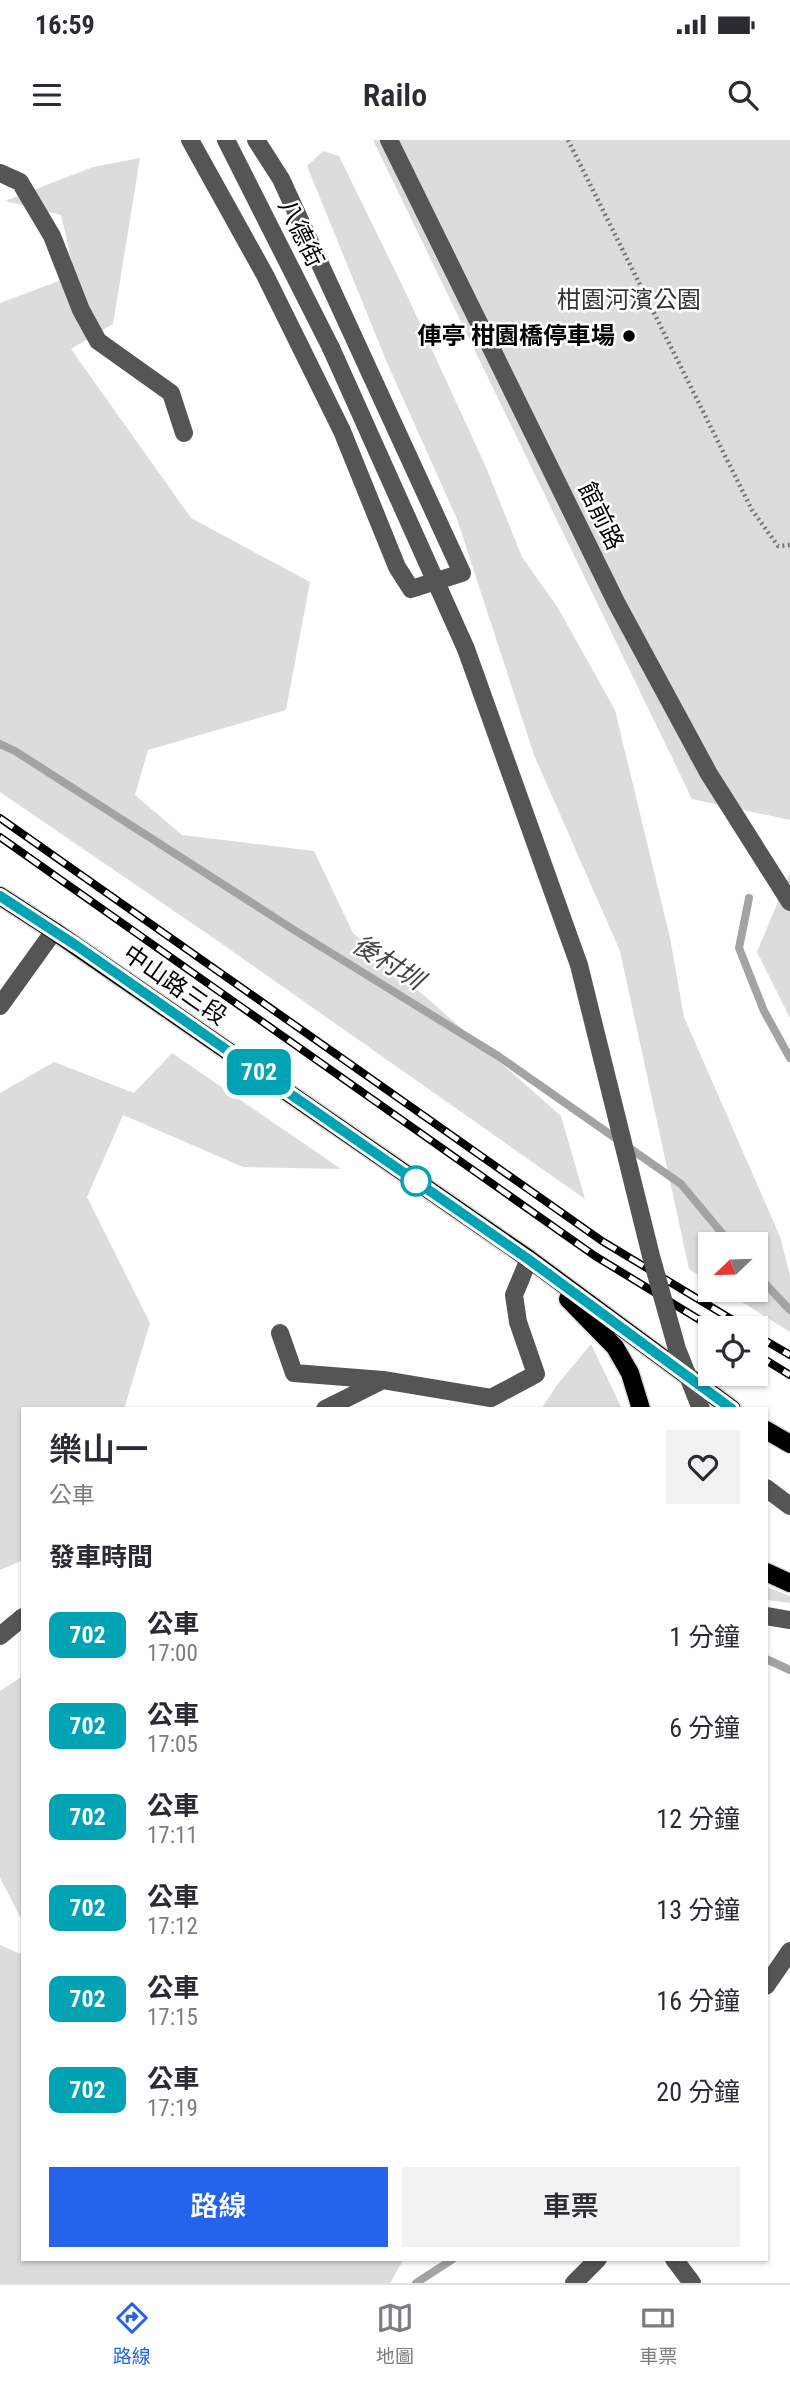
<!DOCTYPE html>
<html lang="zh-TW">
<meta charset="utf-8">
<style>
body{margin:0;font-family:"Roboto Condensed","Noto Sans TC",sans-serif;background:#f2f2f3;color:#2b2b33;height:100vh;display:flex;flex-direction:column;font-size:26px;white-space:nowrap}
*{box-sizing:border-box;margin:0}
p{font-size:23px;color:#7c7c81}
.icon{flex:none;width:38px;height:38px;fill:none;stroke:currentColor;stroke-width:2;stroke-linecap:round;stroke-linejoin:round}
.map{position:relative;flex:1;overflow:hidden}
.side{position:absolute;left:21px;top:1267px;width:747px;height:854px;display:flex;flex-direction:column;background:#fff;border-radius:0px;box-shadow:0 2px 5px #0004}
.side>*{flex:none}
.badge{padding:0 14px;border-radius:10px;font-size:24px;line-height:46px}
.needle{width:46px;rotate:247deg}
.tools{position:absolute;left:698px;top:1092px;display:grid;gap:14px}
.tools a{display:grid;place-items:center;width:70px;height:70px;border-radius:0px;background:#fff;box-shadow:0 2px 5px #0004;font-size:35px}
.map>.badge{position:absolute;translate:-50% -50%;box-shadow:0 0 0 4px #fff}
h2{padding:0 28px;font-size:26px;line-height:63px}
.round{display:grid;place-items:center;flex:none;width:74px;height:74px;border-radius:0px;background:#f2f2f3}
.summary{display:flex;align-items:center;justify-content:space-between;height:119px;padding:0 28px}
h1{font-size:33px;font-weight:600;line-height:52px}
.cta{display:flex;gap:14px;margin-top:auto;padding:14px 28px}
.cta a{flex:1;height:80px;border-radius:0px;background:#2563eb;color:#fff;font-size:28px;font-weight:600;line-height:80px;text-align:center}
.cta a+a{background:#f2f2f3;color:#2b2b33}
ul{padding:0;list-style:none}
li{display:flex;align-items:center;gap:21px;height:91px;padding:0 28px}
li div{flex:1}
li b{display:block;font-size:26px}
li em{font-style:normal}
li .badge{min-width:77px;font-weight:700;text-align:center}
.status{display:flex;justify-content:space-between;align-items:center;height:49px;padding:0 35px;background:#fff;direction:ltr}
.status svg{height:19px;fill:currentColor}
header{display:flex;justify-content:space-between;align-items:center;height:91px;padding:0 28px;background:#fff;font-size:32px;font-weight:600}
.tab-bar{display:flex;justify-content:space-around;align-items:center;height:98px;border-top:2px solid #e1e1e2;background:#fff;font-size:19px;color:#7c7c81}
.tab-bar a{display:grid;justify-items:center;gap:4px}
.tab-bar .selected{color:#2563eb}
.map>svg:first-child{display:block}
.green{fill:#dcdcdc}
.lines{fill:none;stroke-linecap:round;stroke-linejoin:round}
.stream{stroke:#a3a3a3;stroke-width:8}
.major-casing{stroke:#dbdbdb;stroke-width:21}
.path{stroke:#777;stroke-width:4.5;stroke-dasharray:2 3.5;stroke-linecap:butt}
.minor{stroke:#555;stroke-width:18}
.major{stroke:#000;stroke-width:18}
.rail-casing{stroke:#000;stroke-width:8}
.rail{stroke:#fff;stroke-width:5;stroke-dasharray:16;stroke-linecap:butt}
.minor-bridge{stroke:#555;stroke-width:18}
.line-casing{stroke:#fff;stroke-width:16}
.line{stroke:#00a3b4;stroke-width:10}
.poi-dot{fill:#000;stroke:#fff;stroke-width:2.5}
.stop-dot{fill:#fff;stroke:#00a3b4;stroke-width:3.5}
.labels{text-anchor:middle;stroke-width:5;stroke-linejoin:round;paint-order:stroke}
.street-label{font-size:24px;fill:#000;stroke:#fff}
.park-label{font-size:24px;fill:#333;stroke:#fff}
.poi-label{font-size:24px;font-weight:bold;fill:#000;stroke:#fff;text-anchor:end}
.water-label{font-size:26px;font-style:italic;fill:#444;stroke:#fff}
</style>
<div class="status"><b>16:59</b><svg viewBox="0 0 49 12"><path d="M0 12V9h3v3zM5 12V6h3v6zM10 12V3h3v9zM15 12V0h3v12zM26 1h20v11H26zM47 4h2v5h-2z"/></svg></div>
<header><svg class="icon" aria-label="menu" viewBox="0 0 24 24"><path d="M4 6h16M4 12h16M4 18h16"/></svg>Railo<svg class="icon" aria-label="search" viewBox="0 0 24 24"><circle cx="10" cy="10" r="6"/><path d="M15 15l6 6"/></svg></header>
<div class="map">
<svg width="790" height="2143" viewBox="0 0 790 2143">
<rect width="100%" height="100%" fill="#fff"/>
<path class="green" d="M373 0H790V680L692 659Z
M323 11 339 16 404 149 485 325 522 417 558 468 615 570 670 798 684 877 781 1099 790 1136V1192L723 1150H756V1104H710V1142L689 1129 620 811 534 615 457 379 388 225 307 26Z
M140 18 113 184 71 209 191 378 310 442 286 570 148 610 135 655 182 695 314 711 353 793 561 976 585 1059 215 799 0 652V163L75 135 61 75 5 61 93 27Z
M790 733V878L757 812Z
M172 913 341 1029 243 1027 123 975 87 1057 150 1183 124 1269H23V1420L0 1430V953L54 922 134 953Z
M591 1204 622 1269H541L557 1245Z
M766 1447 790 1456V1463L767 1460Z
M23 1536V1782L0 1738V1551Z
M0 1805 23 1815V2119H404L390 2143H0Z"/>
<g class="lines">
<path class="stream" d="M0 604 15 611 294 790 498 916 681 1044 731 1104
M749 758 739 808 764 871 790 918
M756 1134 790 1170
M766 1519 790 1530
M416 2143 453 2119"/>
<defs>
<path id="major" d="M0 756 54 791 529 1119 732 1269
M568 1159 615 1207 630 1233 641 1269
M766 1290 790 1304
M766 1432 790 1443"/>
</defs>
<use href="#major" class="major-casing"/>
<path class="path" d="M568 0 752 370 778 406 790 405"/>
<path class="minor" d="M190 0 265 135 342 291 397 427 411 449 462 433 281 39 256 0
M226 0 331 208
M389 0 616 462 709 634 790 762
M0 33 20 42 52 96 81 170 98 201 171 253 184 293
M0 866 54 791
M280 1193 294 1233 383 1240
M325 1269 383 1240 491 1258 536 1234 518 1182 514 1155 529 1119
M766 1348 790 1366
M766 1476 790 1480
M0 1496 23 1477
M766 1846 790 1811
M674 2119 692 2143
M574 2143 598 2119"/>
<use href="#major" class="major"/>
<defs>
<path id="rail" d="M0 678 602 1101 746 1188
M0 697 595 1116 713 1188
M756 1195 790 1215
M756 1214 790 1235"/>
</defs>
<use href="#rail" class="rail-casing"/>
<use href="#rail" class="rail"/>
<path class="minor-bridge" d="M331 208 466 509 579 825 651 1116 677 1209 701 1269"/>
</g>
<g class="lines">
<defs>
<path id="line" d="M0 756 77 806 528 1119 732 1269"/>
</defs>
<use href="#line" class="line-casing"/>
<use href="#line" class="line"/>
</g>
<circle class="poi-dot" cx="629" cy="196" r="7"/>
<circle class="stop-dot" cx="416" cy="1041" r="14"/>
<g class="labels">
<g class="street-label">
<text transform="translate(301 93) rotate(64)" y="8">八德街</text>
<text transform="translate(601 376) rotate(64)" y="8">館前路</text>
<text transform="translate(175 845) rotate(35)" y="8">中山路三段</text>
</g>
<g class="park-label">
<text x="629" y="168">柑園河濱公園</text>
</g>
<g class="poi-label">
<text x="615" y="204">俥亭 柑園橋停車場</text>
</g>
<g class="water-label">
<text transform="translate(388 822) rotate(32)" y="9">後村圳</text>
</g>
</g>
</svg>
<div class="tools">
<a><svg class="needle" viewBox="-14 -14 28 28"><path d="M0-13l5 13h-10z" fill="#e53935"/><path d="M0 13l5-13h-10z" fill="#7c7c81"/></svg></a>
<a><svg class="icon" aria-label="locate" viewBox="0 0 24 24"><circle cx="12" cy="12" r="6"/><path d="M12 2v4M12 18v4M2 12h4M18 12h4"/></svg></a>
</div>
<b class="badge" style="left:259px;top:932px;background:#00a3b4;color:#fff">702</b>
<section class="side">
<div class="summary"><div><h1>樂山一</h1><p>公車</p></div><a class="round"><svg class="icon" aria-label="heart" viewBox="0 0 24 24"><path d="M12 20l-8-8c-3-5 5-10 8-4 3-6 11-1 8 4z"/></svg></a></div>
<h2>發車時間</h2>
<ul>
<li><span class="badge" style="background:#00a3b4;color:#fff">702</span><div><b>公車</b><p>17:00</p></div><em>1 分鐘</em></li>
<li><span class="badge" style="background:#00a3b4;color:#fff">702</span><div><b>公車</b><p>17:05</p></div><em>6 分鐘</em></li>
<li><span class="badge" style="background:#00a3b4;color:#fff">702</span><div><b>公車</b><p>17:11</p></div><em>12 分鐘</em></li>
<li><span class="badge" style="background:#00a3b4;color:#fff">702</span><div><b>公車</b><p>17:12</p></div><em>13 分鐘</em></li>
<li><span class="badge" style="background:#00a3b4;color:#fff">702</span><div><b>公車</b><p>17:15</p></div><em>16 分鐘</em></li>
<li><span class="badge" style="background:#00a3b4;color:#fff">702</span><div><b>公車</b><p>17:19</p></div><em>20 分鐘</em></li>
</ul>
<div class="cta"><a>路線</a><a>車票</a></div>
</section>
</div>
<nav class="tab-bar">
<a class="selected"><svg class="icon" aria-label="directions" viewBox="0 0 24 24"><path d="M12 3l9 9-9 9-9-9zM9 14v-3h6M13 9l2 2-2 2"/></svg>路線</a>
<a><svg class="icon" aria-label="map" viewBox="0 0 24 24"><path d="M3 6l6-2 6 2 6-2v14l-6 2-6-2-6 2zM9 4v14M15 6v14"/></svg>地圖</a>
<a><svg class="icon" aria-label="tickets" viewBox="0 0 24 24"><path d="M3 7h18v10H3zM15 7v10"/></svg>車票</a>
</nav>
